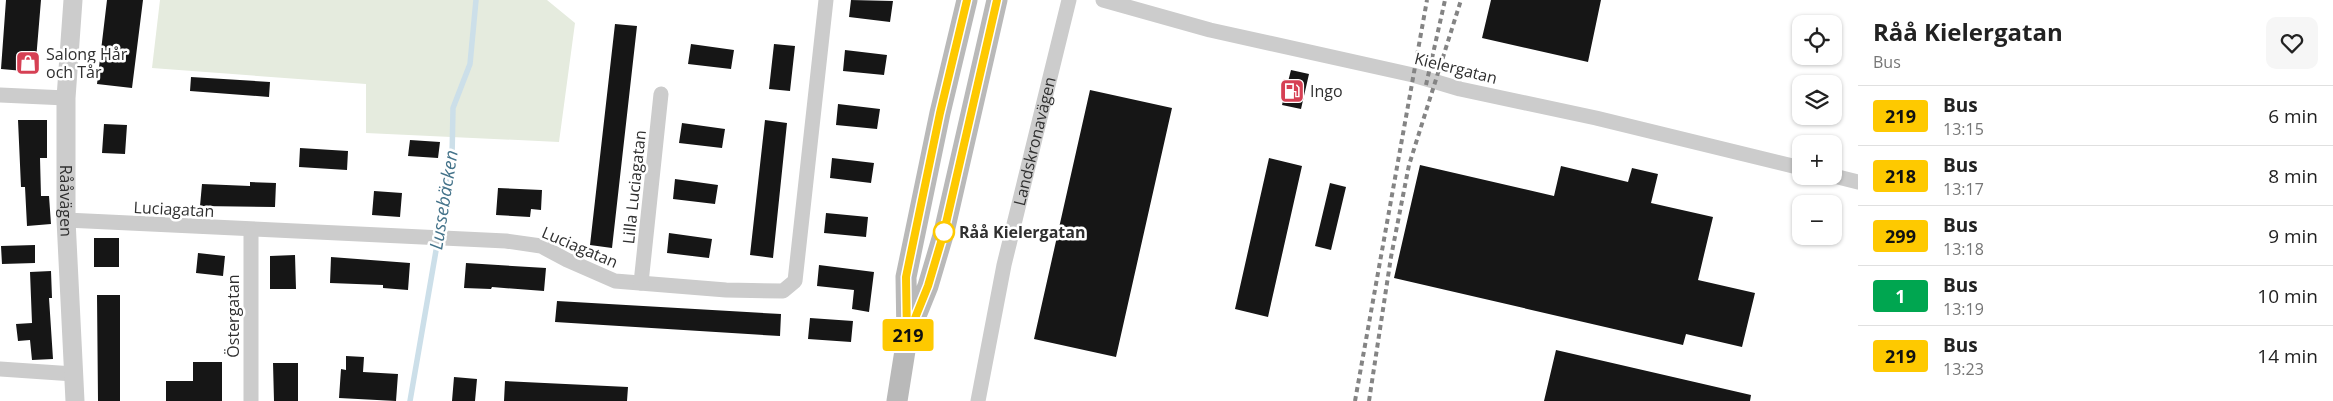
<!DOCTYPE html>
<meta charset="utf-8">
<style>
body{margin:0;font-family:"Open Sans",sans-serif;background:#f6f6f6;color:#222;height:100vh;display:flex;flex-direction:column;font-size:19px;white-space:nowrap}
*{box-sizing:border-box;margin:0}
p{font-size:16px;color:#767676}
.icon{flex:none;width:28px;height:28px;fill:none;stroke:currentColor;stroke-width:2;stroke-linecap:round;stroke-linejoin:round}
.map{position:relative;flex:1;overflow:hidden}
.sheet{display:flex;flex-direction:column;background:#fff;width:475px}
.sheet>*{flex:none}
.badge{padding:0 10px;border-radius:4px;font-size:18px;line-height:32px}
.controls{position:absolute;left:1792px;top:15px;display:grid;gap:10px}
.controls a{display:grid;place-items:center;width:50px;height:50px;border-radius:10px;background:#fff;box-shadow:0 1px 4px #0004;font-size:25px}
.map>.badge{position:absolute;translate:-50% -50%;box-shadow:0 0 0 2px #fff}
.round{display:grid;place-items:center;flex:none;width:52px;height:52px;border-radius:10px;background:#f6f6f6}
.headline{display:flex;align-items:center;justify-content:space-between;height:85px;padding:0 15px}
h1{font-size:24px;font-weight:700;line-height:38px}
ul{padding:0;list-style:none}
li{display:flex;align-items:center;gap:15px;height:60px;padding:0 15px;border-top:1px solid #e0e0e0}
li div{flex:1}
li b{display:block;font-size:19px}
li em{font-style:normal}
li .badge{min-width:55px;font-weight:700;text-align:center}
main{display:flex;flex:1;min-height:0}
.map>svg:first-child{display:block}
.green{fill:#e5ebde}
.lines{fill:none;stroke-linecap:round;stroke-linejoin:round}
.stream{stroke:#ccdfe9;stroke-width:5.5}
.building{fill:#161616}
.minor{stroke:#ccc;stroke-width:15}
.tertiary{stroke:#ccc;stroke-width:19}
.secondary{stroke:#b9b9b9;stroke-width:21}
.rail{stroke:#848484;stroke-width:4;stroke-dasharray:5 4;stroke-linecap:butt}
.line-casing{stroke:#fff;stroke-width:11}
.line{stroke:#fec900;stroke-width:8}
.stop-dot{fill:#fff;stroke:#fec900;stroke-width:2.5}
.labels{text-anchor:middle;stroke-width:5;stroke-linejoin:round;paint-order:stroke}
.poi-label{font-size:16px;fill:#2f2f2f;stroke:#fff;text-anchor:start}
.street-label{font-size:16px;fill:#2f2f2f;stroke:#fff}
.stop-label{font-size:16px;font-weight:bold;fill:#2f2f2f;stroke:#fff;text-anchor:start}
.water-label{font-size:18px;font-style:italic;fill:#44738a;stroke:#fff}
</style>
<main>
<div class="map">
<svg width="1858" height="401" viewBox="0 0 1858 401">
<rect width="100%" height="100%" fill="#fff"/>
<path class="green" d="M160 0H547L575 23 559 142 366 133V84L152 68Z"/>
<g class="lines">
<path class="stream" d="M410 401 452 158 453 108 470 64 476 0"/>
</g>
<path class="building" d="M6 0H41L35 72 1 69Z
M107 0H143L132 88 97 84Z
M851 0 893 1 890 22 849 17Z
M1491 0H1601L1588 62 1482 38Z
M615 24 637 26 612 248 590 245Z
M691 44 734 50 731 69 688 64Z
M774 44 795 46 790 91 769 89Z
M845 50 887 55 884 75 843 71Z
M1291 70 1309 74 1301 109 1282 105Z
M191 77 270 82 269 97 190 91Z
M1090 90 1172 108 1116 357 1034 339Z
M838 104 880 109 877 129 836 125Z
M18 120H47V158H40L41 196H49L51 224 27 226 25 187H21Z
M765 120 787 123 773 258 750 255Z
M682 123 725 129 722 148 679 143Z
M104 124 127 125 125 154 102 153Z
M410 140 440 142 438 158 408 156Z
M300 148 348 151 347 170 299 167Z
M832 158 874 163 871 183 830 178Z
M1269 158 1302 166 1268 317 1235 309Z
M1420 165 1554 196 1561 166 1628 182 1632 168 1658 174 1651 203 1713 217 1698 280 1755 293 1742 347 1686 334 1683 345 1394 278Z
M675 179 718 185 715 204 673 199Z
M250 182 276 183 275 207 200 206 202 184 250 186Z
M1330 183 1346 187 1331 250 1315 246Z
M498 188 542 190 541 210 531 209 530 217 496 215Z
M374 191 402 193 400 217 372 215Z
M826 213 868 217 866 237 824 233Z
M669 233 712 239 709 258 667 253Z
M94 238H119V267H94Z
M35 245V263L2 264 1 246Z
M198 253 225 256 223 276 196 273Z
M295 255 296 289H270V256Z
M331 257 410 263 408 290 383 288V285L330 283Z
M466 263 546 268 544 291 492 287 491 289 464 288Z
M819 265 874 272 869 312 852 309 854 290 817 286Z
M51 271 52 298H49L53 359 32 360 30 340 18 341 16 324 32 323 30 272Z
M97 295H120V401H98Z
M557 301 781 314 780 336 555 322Z
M810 318 853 321 851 342 808 339Z
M1556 350 1751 395 1750 401H1544Z
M346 356 364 357 363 372 398 374 396 401 339 398 341 369 346 370Z
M193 362H222V401H166V381H193Z
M273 363H298V401H274Z
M454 377 477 379 475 401H452Z
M505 381 628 387 627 401H504Z"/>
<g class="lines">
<g class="minor">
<path d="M1103 0 1210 30 1413 75 1460 89 1596 118 1801 168"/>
<path d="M0 95 66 98"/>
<path d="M1834 176 1858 182"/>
<path d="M66 220 506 241 541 246 567 260 615 281 726 290 783 291 795 281 826 0"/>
<path d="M641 283 661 94"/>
<path d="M0 369 74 374"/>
<path d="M251 401V230"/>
<path id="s1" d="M978 401 1004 265 1069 0"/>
</g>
<path class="tertiary" id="s2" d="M73 0 66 98V220L75 401"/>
<path class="secondary" d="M911 328 928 286 944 232 997 0
M897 401 907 338 906 277 940 113 967 0"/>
<path class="rail" d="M1426 85 1445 0
M1355 401 1427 0
M1369 401 1391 257 1409 165 1461 0"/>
</g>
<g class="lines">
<defs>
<path id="line" d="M967 0 940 113 906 277 907 338 928 286 944 232 997 0"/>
</defs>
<use href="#line" class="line-casing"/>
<use href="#line" class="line"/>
</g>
<defs>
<symbol id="shop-square" viewBox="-11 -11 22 22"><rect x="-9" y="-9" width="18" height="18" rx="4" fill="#d64054" stroke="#fff"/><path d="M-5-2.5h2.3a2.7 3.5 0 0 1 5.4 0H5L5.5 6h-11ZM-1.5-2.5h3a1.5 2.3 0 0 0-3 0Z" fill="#fff"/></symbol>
<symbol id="fuel-square" viewBox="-11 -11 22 22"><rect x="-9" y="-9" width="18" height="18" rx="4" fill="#d64054" stroke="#fff"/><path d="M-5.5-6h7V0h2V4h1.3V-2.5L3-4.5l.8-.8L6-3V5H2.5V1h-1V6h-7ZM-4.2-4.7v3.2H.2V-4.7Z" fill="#fff"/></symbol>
</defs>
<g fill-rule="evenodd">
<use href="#shop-square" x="14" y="49" width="28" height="28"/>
<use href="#fuel-square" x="1278" y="77" width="28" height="28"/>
</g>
<circle class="stop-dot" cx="944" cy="232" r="10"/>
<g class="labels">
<g class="poi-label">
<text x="46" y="60">Salong Hår<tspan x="46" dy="18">och Tår</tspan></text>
<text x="1310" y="97">Ingo</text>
</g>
<g class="street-label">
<text transform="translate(1456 68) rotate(14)" y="6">Kielergatan</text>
<text dy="6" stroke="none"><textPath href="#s1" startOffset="266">Landskronavägen</textPath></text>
<text transform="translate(634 187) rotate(-84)" y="6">Lilla Luciagatan</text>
<text dy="6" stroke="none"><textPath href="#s2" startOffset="201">Rååvägen</textPath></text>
<text transform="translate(174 209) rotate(3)" y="6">Luciagatan</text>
<text transform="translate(580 247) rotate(23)" y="6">Luciagatan</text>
<text transform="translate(233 316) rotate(-90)" y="6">Östergatan</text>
</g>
<g class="stop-label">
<text x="959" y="238">Råå Kielergatan</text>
</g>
<g class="water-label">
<text transform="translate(444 200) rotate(-81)" y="6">Lussebäcken</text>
</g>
</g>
</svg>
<div class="controls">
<a><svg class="icon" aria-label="locate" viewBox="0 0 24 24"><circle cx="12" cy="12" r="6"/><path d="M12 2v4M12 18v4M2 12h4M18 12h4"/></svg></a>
<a><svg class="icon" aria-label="layers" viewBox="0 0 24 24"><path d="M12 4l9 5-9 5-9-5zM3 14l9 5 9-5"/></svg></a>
<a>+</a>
<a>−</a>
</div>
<b class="badge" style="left:908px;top:335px;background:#fec900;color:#111">219</b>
</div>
<section class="sheet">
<div class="headline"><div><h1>Råå Kielergatan</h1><p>Bus</p></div><a class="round"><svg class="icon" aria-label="heart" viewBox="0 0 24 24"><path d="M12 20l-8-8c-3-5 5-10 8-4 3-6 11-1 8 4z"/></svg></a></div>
<ul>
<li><span class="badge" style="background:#fec900;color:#111">219</span><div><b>Bus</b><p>13:15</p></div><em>6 min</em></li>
<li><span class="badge" style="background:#fec900;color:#111">218</span><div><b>Bus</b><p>13:17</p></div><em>8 min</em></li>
<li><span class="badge" style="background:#fec900;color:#111">299</span><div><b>Bus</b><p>13:18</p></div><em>9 min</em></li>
<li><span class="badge" style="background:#00a650;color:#fff">1</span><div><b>Bus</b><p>13:19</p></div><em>10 min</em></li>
<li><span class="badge" style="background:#fec900;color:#111">219</span><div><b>Bus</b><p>13:23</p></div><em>14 min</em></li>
</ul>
</section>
</main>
